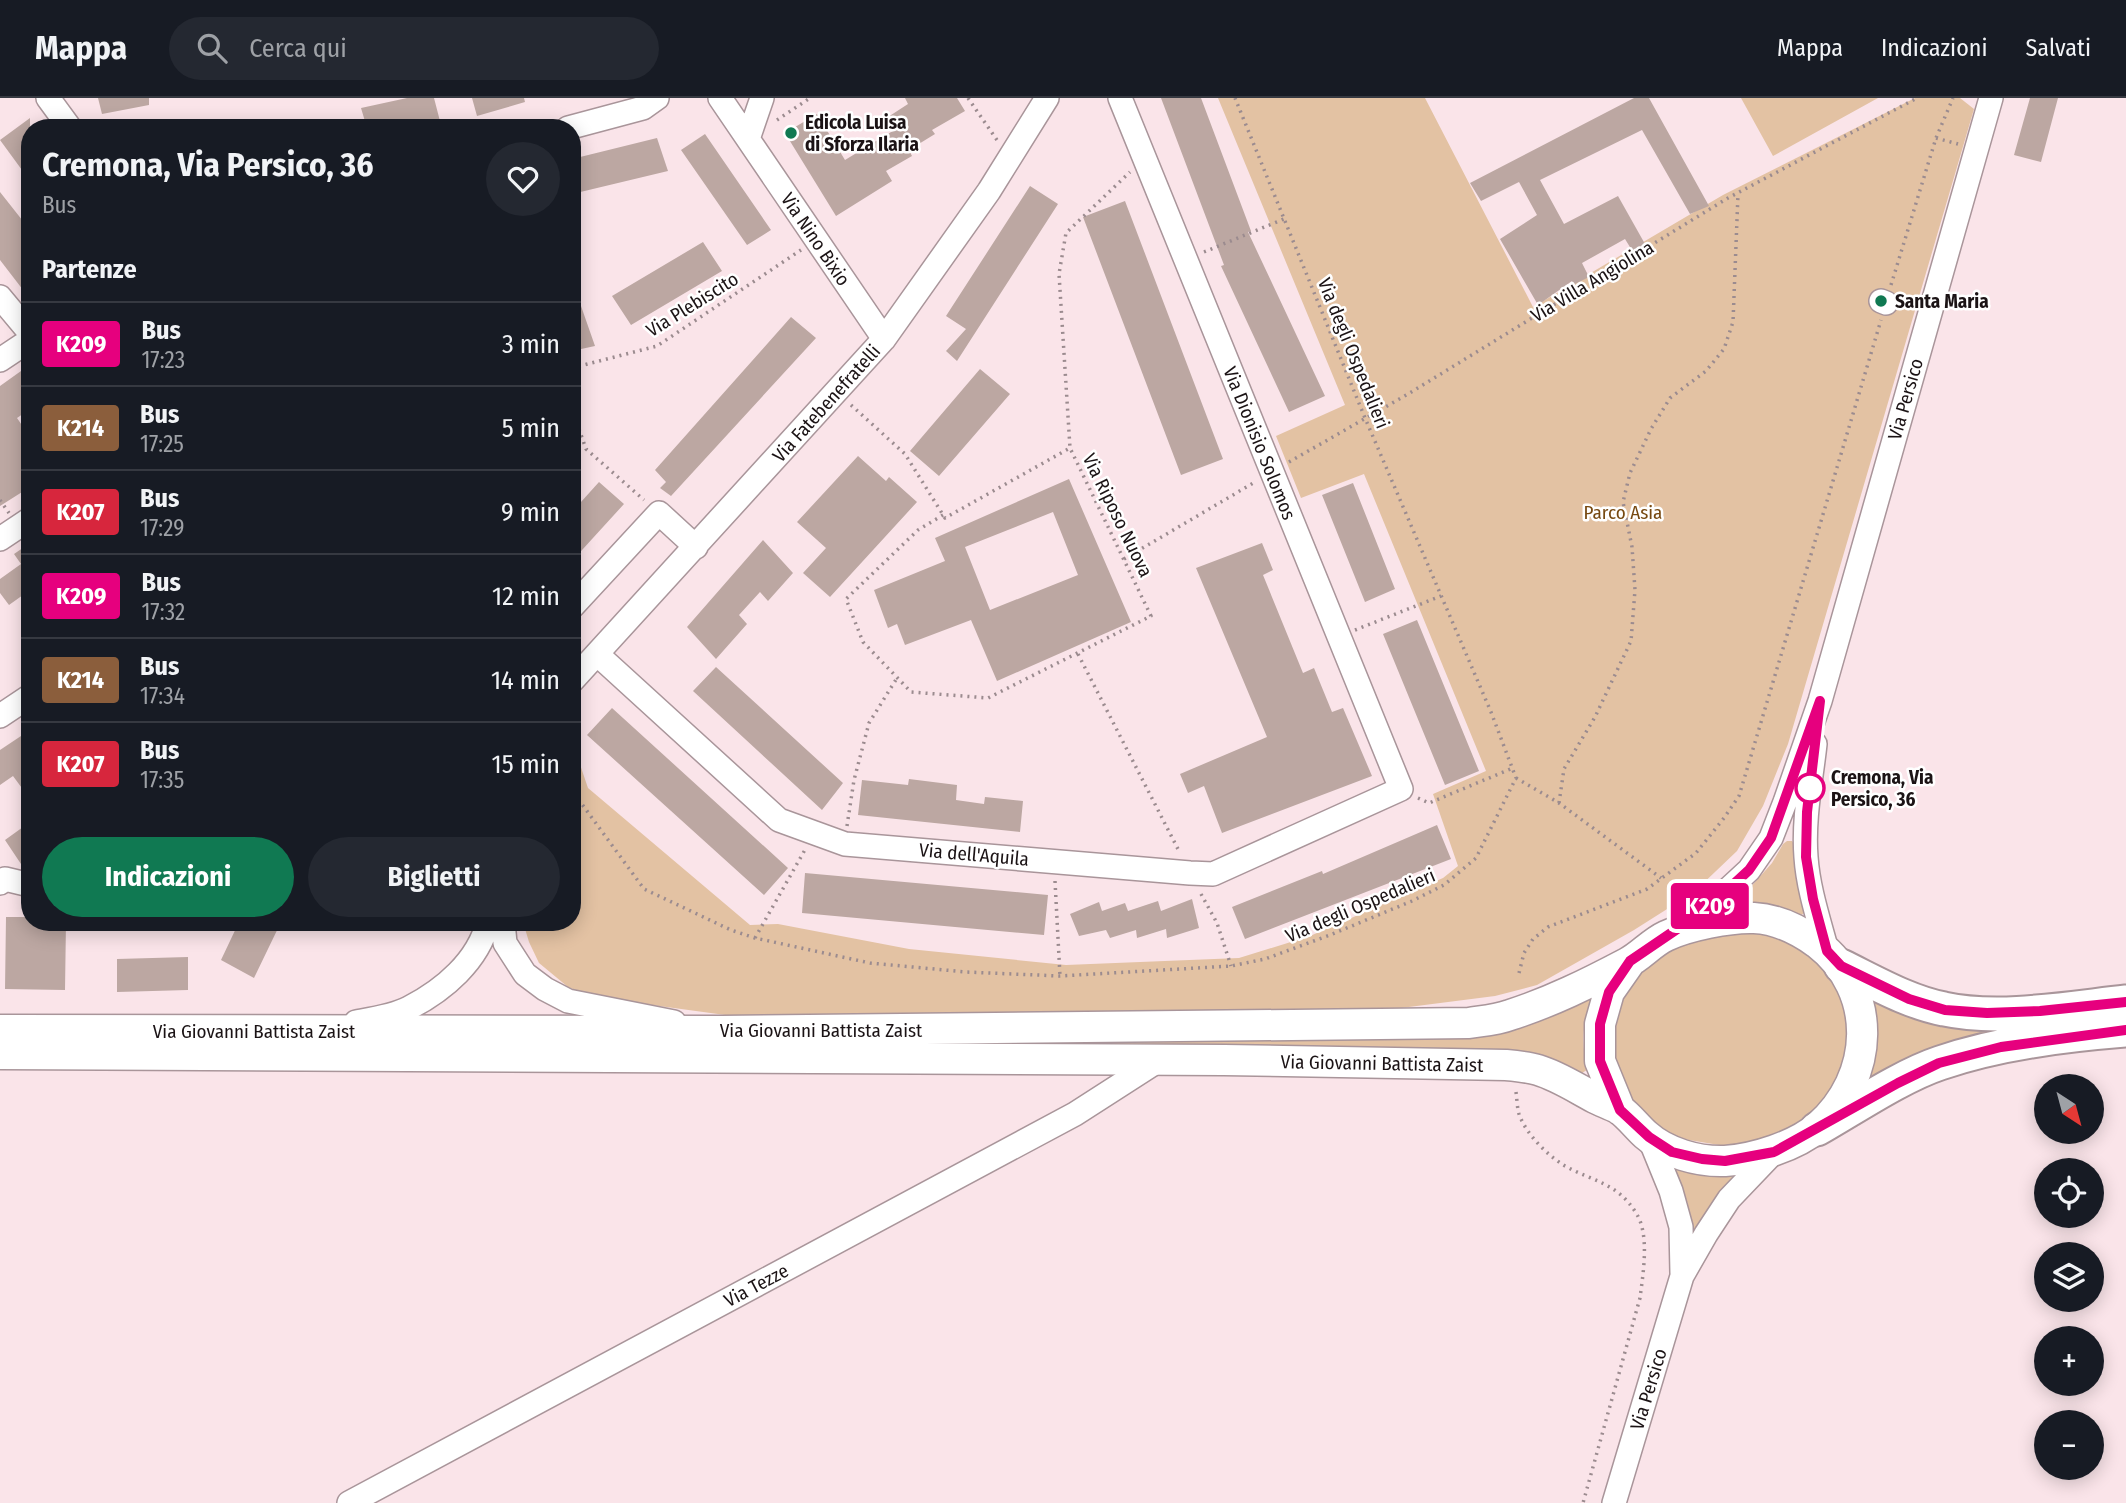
<!DOCTYPE html>
<html lang="it">
<meta charset="utf-8">
<style>
body{margin:0;font-family:"Fira Sans Condensed",sans-serif;background:#242831;color:#f1f3f6;height:100vh;display:flex;flex-direction:column;font-size:26px;white-space:nowrap}
*{box-sizing:border-box;margin:0}
p{font-size:23px;color:#9ea1a6}
.icon{flex:none;width:38px;height:38px;fill:none;stroke:currentColor;stroke-width:2;stroke-linecap:round;stroke-linejoin:round}
.map{position:relative;flex:1;overflow:hidden}
.details{position:absolute;left:21px;top:21px;width:560px;height:812px;display:flex;flex-direction:column;background:#171b24;border-radius:28px;box-shadow:0 4px 18px #0003}
.details>*{flex:none}
.badge{padding:0 14px;border-radius:5px;font-size:24px;line-height:46px}
.needle{width:46px;rotate:144deg}
.tools{position:absolute;left:2034px;top:976px;display:grid;gap:14px}
.tools a{display:grid;place-items:center;width:70px;height:70px;border-radius:50%;background:#171b24;box-shadow:0 4px 18px #0003;font-size:35px}
.map>.badge{position:absolute;translate:-50% -50%;box-shadow:0 0 0 4px #fff}
h2{padding:0 21px;font-size:26px;line-height:63px}
.round{display:grid;place-items:center;flex:none;width:74px;height:74px;border-radius:37px;background:#242831}
.summary{display:flex;align-items:center;justify-content:space-between;height:119px;padding:0 21px}
h1{font-size:33px;font-weight:700;line-height:52px}
.button{display:flex;gap:14px;margin-top:auto;padding:14px 21px}
.button a{flex:1;height:80px;border-radius:42px;background:#107952;color:#fff;font-size:28px;font-weight:700;line-height:80px;text-align:center}
.button a+a{background:#242831;color:#f1f3f6}
ul{padding:0;list-style:none}
li{display:flex;align-items:center;gap:21px;height:84px;padding:0 21px;border-top:2px solid #363941}
li div{flex:1}
li b{display:block;font-size:26px}
li em{font-style:normal}
li .badge{min-width:77px;font-weight:700;text-align:center}
header{display:flex;align-items:center;gap:42px;box-sizing:border-box;height:98px;padding:0 35px;background:#171b24;border-bottom:2px solid #363941}
header strong{font-size:33px}
nav{display:flex;gap:38px;margin-inline-start:auto;font-size:24px}
.search{width:490px;height:63px;background:#242831;display:flex;align-items:center;gap:18px;box-sizing:border-box;padding:0 24px;border-radius:38px;color:#9ea1a6;font-size:26px}
.map>svg:first-child{display:block}
.green{fill:#e3c2a3}
.building{fill:#bca7a2;fill-rule:evenodd}
.lines{fill:none;stroke-linecap:round;stroke-linejoin:round}
.minor-casing{stroke:#a9959a;stroke-width:26}
.major-casing{stroke:#a9959a;stroke-width:33}
.highway-casing{stroke:#a9959a;stroke-width:37}
.path{stroke:#9b8b8f;stroke-width:3.5;stroke-dasharray:2 5;stroke-linecap:butt}
.minor{stroke:#fff;stroke-width:23}
.major{stroke:#fff;stroke-width:30}
.highway{stroke:#fff;stroke-width:33}
.line-casing{stroke:#fff;stroke-width:16}
.line{stroke:#e6007e;stroke-width:10}
.poi-dot{fill:#107952;stroke:#fff;stroke-width:2.5}
.stop-dot{fill:#fff;stroke:#e6007e;stroke-width:3.5}
.labels{text-anchor:middle;stroke-width:5;stroke-linejoin:round;paint-order:stroke}
.poi-label{font-size:19px;font-weight:bold;fill:#1b1315;stroke:#fff;text-anchor:start}
.street-label{font-size:19px;fill:#1b1315;stroke:#fff}
.park-label{font-size:19px;fill:#774911;stroke:#fff}
.stop-label{font-size:19px;font-weight:bold;fill:#1b1315;stroke:#fff;text-anchor:start}
</style>
<header>
<strong>Mappa</strong>
<div class="search"><svg class="icon" aria-label="search" viewBox="0 0 24 24"><circle cx="10" cy="10" r="6"/><path d="M15 15l6 6"/></svg>Cerca qui</div>
<nav><a>Mappa</a><a>Indicazioni</a><a>Salvati</a></nav>
</header>
<div class="map">
<svg width="2126" height="1405" viewBox="0 0 2126 1405">
<rect width="100%" height="100%" fill="#fae4e9"/>
<path class="green" d="M1218 0H1425L1533 209 1723 97 1915 0H1960L1974 11 1788 646 1763 708 1737 753 1694 794 1634 832 1537 887 1495 898 1354 916 740 919 593 899 568 889 539 865 529 844 523 824H572V643L588 690 750 827 778 826 909 851 1066 867 1239 860 1310 838 1443 780 1458 768 1433 696 1486 673 1364 376 1301 400 1276 338 1345 307Z
M1741 0H1878L1773 58Z
M1787 743H1792L1794 746V768L1806 814 1801 817 1777 809 1744 807 1740 804V801L1772 765 1783 746Z
M1755 831 1799 846 1830 876 1845 904 1851 923 1842 977 1830 997 1807 1022 1769 1042 1725 1048 1677 1040 1657 1027 1632 1003 1615 960 1616 928 1623 900 1641 872 1671 849 1713 834Z
M1862 884 2031 923 1860 992 1878 930Z
M1591 897C1592 907 1588 915 1585 925 1582 940 1584 957 1587 972L1582 975 1549 960 189 944 1474 939Z
M1666 1058 1754 1069 1689 1153 1688 1106Z"/>
<path class="building" d="M98 0H149V7L102 16Z
M407 0H434L441 27 429 30H367L361 10Z
M472 0H524L525 4 477 18Z
M905 0H957L965 13 932 32 935 36 909 52 912 58 886 73 892 83 836 118 785 35 817 16 845 62 896 31 888 19 908 6Z
M1161 0H1201L1251 133 1248 134 1325 298 1289 314 1221 168 1224 167Z
M1634 0H1649L1709 108 1690 116 1642 32 1540 82 1564 126 1618 98 1645 146 1633 154 1625 141 1582 165 1589 179 1573 187 1572 183 1538 207 1500 141 1537 117 1519 84 1481 103 1470 85Z
M2030 0H2058L2041 64 2014 57Z
M30 20V83L0 42Z
M705 36 771 132 747 147 681 52Z
M657 40 668 73 572 96V61Z
M1030 88 1058 106 957 263 946 253 966 231 946 218Z
M0 94 30 132V201L0 162Z
M1125 103 1223 361 1181 377 1083 119Z
M703 144 722 173 631 227 612 198Z
M574 188 595 248 572 253V189Z
M791 219 816 240 671 398 660 390 666 384 655 372Z
M980 271 1010 296 939 378 910 353Z
M21 273 30 286V311L17 320 30 339V389L0 408V288Z
M858 358 886 383 889 379 917 404 830 499 803 475 826 450 797 424Z
M1069 381 1131 524 997 583 971 522 905 547 897 526 888 530 874 492 945 463 935 440ZM1053 414 1078 477 990 512 965 449Z
M599 384 624 406 572 463V414Z
M1353 385 1395 491 1365 504 1322 397Z
M763 442 793 475 768 503 760 494 739 517 747 526 716 561 687 529Z
M30 445V492L9 507 0 495V481L21 466 14 456Z
M1262 445 1273 472 1263 477 1303 575 1314 570 1332 614 1343 610 1372 678 1222 735 1204 688 1188 695 1180 676 1267 639 1196 470Z
M1417 522 1479 673 1445 687 1383 536Z
M716 569 843 685 822 712 693 593Z
M612 610 788 770 764 797 587 637Z
M30 632V701L13 678 0 687V652Z
M909 681 957 687 956 702 984 706 985 699 1023 703 1020 734 858 717 862 682 908 687Z
M30 724V760L21 766 5 742Z
M1437 727 1451 761 1245 841 1232 809 1322 773 1323 776Z
M805 775 1048 797 1044 837 802 815Z
M1192 801 1199 830 1167 840 1166 831 1137 840 1136 832 1110 840 1106 832 1079 838 1070 816 1099 804 1102 813 1125 805 1128 813 1158 803 1161 813Z
M6 819H30V824H66L65 892 5 891Z
M239 824H281L254 880 221 862Z
M188 859V892L117 894V861Z"/>
<g class="lines">
<defs>
<path id="minor" d="M48 0 70 30
M720 0 884 241
M568 30 643 10 657 0
M748 41 762 0
M0 199 30 235
M1881 203 1886 205
M0 262 30 242
M0 441 30 421
M572 509 659 415 696 449
M598 557 779 722 845 746 1190 775 1213 776 1401 691 1120 0
M572 583 884 241 989 93 1047 0
M0 618 30 598
M1815 646C1811 683 1803 721 1806 759 1808 790 1819 823 1827 853
M0 785 5 781 30 787
M503 824 505 845 525 876 545 891 568 903 674 924
M1683 826 1708 810 1749 772 1771 740 1785 704 1820 603 1991 0
M356 924C373 921 394 918 409 910 444 892 478 863 488 824
M1649 1039 1671 1093 1681 1129 1682 1175
M349 1405 1075 1016 1159 962
M1614 1405 1682 1178 1706 1136 1729 1101 1774 1054"/>
<path id="major" d="M0 932 722 933 1469 925C1482 923 1497 922 1510 917 1551 904 1589 885 1627 865 1641 858 1651 845 1666 838 1687 828 1730 819 1754 820 1776 821 1799 832 1817 845 1879 893 1875 979 1818 1029 1796 1048 1754 1061 1725 1063 1698 1064 1666 1055 1646 1037 1637 1029 1629 1018 1619 1011 1612 1007 1603 1004 1595 1000 1576 990 1558 978 1538 972 1528 969 1517 968 1506 967L1224 962 0 956
M1620 1012 1600 963V926L1609 894 1630 864"/>
<path id="highway" d="M1841 868C1874 884 1908 904 1944 911 1999 923 2070 910 2126 904
M1817 1031C1854 1010 1901 978 1940 965 1999 945 2064 937 2126 932"/>
</defs>
<use href="#minor" class="minor-casing"/>
<use href="#major" class="major-casing"/>
<use href="#highway" class="highway-casing"/>
<path class="path" d="M968 0 999 45
M777 22 810 0
M1936 40 1958 46
M1204 154 1284 121
M1891 187 1936 40 1953 0
M572 270 657 248 801 152
M851 307 905 356 945 420 1070 350
M572 311 586 351 644 402
M1289 364 1408 296 1728 100 1917 0
M0 402 9 415
M943 417 918 432 846 501 863 544 911 594 988 600 1151 518 1070 350 1059 176 1066 135 1130 74
M1124 461 1255 384
M1355 532 1441 498
M1078 556 1180 755
M1516 680 1559 705 1661 780
M572 689 576 698 644 791 731 832 755 840 870 865 966 874 1060 878 1231 868 1265 861 1330 837 1412 803 1444 787 1476 760 1516 680 1491 614 1365 320 1235 0
M1418 700 1429 705 1513 670
M1559 705 1564 671 1595 619 1631 543 1635 492 1632 449 1623 404 1630 375 1651 331 1670 300 1706 273 1724 251 1733 224 1738 96
M847 728 854 682 869 625 897 580
M1055 783 1060 878
M1201 796 1217 825 1231 868
M755 840 806 750
M1519 875 1524 855 1533 841 1548 829 1647 791 1696 755 1724 720 1739 698 1881 222
M1516 994C1517 1001 1517 1009 1519 1016 1526 1036 1547 1057 1565 1068 1592 1083 1618 1085 1636 1115 1650 1136 1643 1176 1640 1200L1583 1405"/>
<use href="#minor" class="minor"/>
<use href="#major" class="major"/>
<use href="#highway" class="highway"/>
</g>
<g class="lines">
<defs>
<path id="line" d="M2126 904 2040 913 1987 915 1945 912 1909 901 1841 868 1827 853 1813 801 1806 759 1807 714 1820 603 1771 740 1749 772 1708 810 1630 863 1609 894 1600 926V963L1620 1012 1649 1039 1672 1054 1702 1061 1725 1063 1774 1054 1898 985 1939 965 2001 949 2126 932"/>
</defs>
<use href="#line" class="line-casing"/>
<use href="#line" class="line"/>
</g>
<g class="poi-dot">
<circle cx="791" cy="35" r="7"/>
<circle cx="1881" cy="203" r="7"/>
</g>
<circle class="stop-dot" cx="1810" cy="690" r="14"/>
<g class="labels">
<g class="poi-label">
<text x="805" y="31">Edicola Luisa<tspan x="805" dy="22">di Sforza Ilaria</tspan></text>
<text x="1895" y="210">Santa Maria</text>
</g>
<g class="street-label">
<text transform="translate(816 141) rotate(56)" y="7">Via Nino Bixio</text>
<text transform="translate(1592 183) rotate(-31)" y="7">Via Villa Angiolina</text>
<text transform="translate(692 206) rotate(-32)" y="7">Via Plebiscito</text>
<text transform="translate(1354 255) rotate(68)" y="7">Via degli Ospedalieri</text>
<text transform="translate(1905 301) rotate(-74)" y="7">Via Persico</text>
<text transform="translate(826 305) rotate(-48)" y="7">Via Fatebenefratelli</text>
<text transform="translate(1260 345) rotate(68)" y="7">Via Dionisio Solomos</text>
<text transform="translate(1118 417) rotate(64)" y="7">Via Riposo Nuova</text>
<text transform="translate(974 756) rotate(5)" y="7">Via dell'Aquila</text>
<text transform="translate(1360 807) rotate(-23)" y="7">Via degli Ospedalieri</text>
<text x="821" y="939">Via Giovanni Battista Zaist</text>
<text x="254" y="940">Via Giovanni Battista Zaist</text>
<text transform="translate(1382 965) rotate(1)" y="7">Via Giovanni Battista Zaist</text>
<text transform="translate(756 1187) rotate(-28)" y="7">Via Tezze</text>
<text transform="translate(1648 1291) rotate(-73)" y="7">Via Persico</text>
</g>
<g class="park-label">
<text x="1623" y="421">Parco Asia</text>
</g>
<g class="stop-label">
<text x="1831" y="686">Cremona, Via<tspan x="1831" dy="22">Persico, 36</tspan></text>
</g>
</g>
</svg>
<div class="tools">
<a><svg class="needle" viewBox="-14 -14 28 28"><path d="M0-13l5 13h-10z" fill="#e53935"/><path d="M0 13l5-13h-10z" fill="#9ea1a6"/></svg></a>
<a><svg class="icon" aria-label="locate" viewBox="0 0 24 24"><circle cx="12" cy="12" r="6"/><path d="M12 2v4M12 18v4M2 12h4M18 12h4"/></svg></a>
<a><svg class="icon" aria-label="layers" viewBox="0 0 24 24"><path d="M12 4l9 5-9 5-9-5zM3 14l9 5 9-5"/></svg></a>
<a>+</a>
<a>−</a>
</div>
<b class="badge" style="left:1710px;top:808px;background:#e6007e;color:#fff">K209</b>
<section class="details">
<div class="summary"><div><h1>Cremona, Via Persico, 36</h1><p>Bus</p></div><a class="round"><svg class="icon" aria-label="heart" viewBox="0 0 24 24"><path d="M12 20l-8-8c-3-5 5-10 8-4 3-6 11-1 8 4z"/></svg></a></div>
<h2>Partenze</h2>
<ul>
<li><span class="badge" style="background:#e6007e;color:#fff">K209</span><div><b>Bus</b><p>17:23</p></div><em>3 min</em></li>
<li><span class="badge" style="background:#8b5e3c;color:#fff">K214</span><div><b>Bus</b><p>17:25</p></div><em>5 min</em></li>
<li><span class="badge" style="background:#d7263d;color:#fff">K207</span><div><b>Bus</b><p>17:29</p></div><em>9 min</em></li>
<li><span class="badge" style="background:#e6007e;color:#fff">K209</span><div><b>Bus</b><p>17:32</p></div><em>12 min</em></li>
<li><span class="badge" style="background:#8b5e3c;color:#fff">K214</span><div><b>Bus</b><p>17:34</p></div><em>14 min</em></li>
<li><span class="badge" style="background:#d7263d;color:#fff">K207</span><div><b>Bus</b><p>17:35</p></div><em>15 min</em></li>
</ul>
<div class="button"><a>Indicazioni</a><a>Biglietti</a></div>
</section>
</div>
